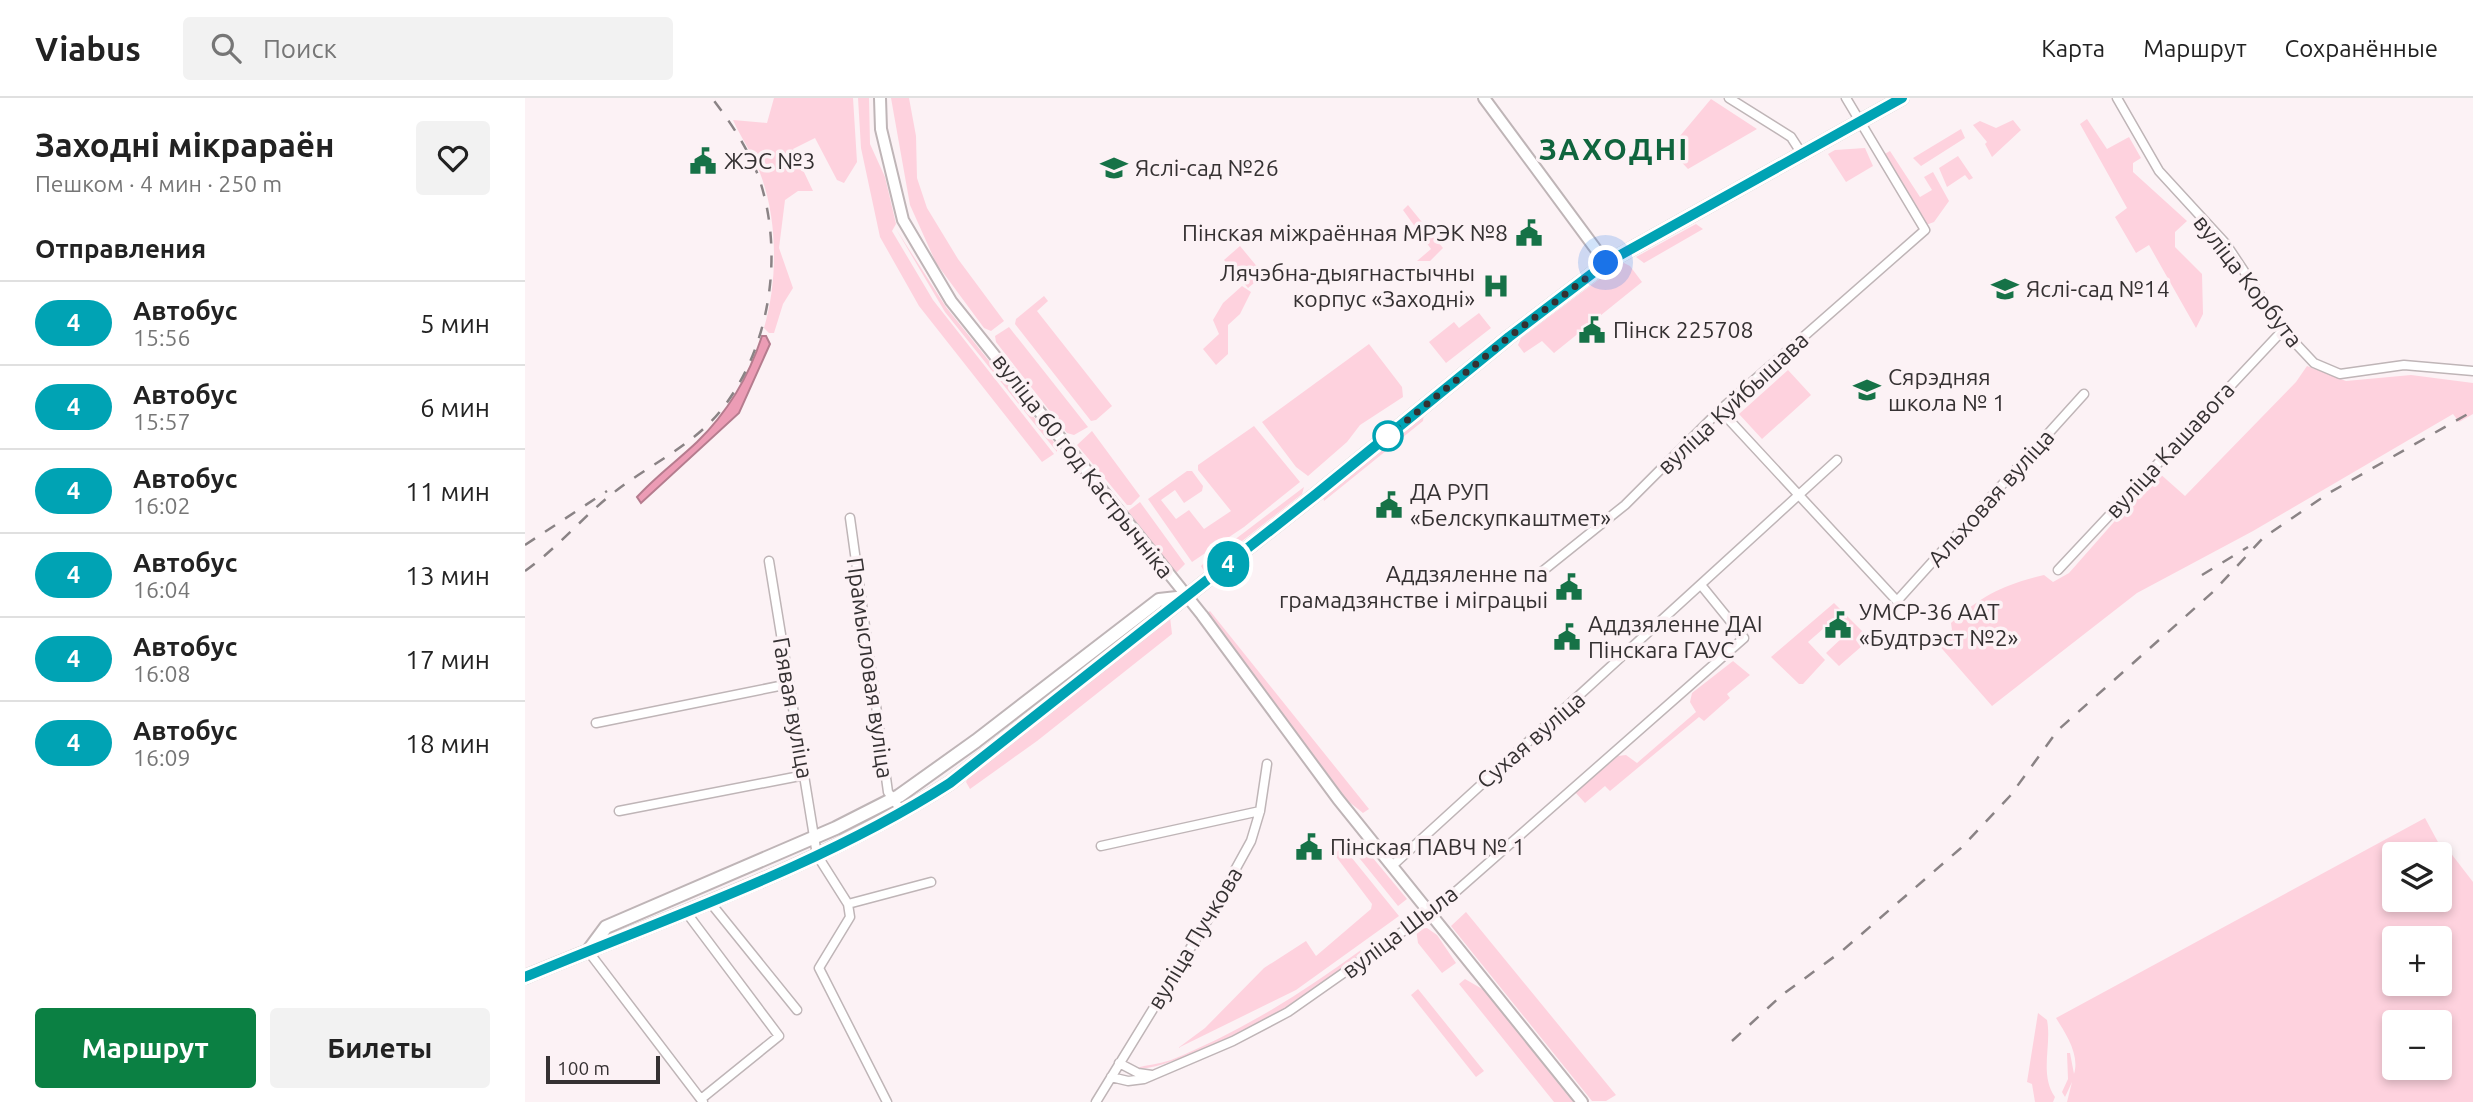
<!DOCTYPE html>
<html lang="ru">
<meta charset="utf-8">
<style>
body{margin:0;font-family:Ubuntu,sans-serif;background:#f2f2f2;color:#222;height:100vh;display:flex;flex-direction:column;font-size:26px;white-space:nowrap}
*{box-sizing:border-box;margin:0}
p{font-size:23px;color:#767676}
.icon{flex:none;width:38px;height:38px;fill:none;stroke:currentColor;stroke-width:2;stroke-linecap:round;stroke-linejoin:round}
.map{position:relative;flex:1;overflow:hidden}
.side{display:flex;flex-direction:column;background:#fff;width:525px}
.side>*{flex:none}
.badge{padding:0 14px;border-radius:23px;font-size:24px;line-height:46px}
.buttons{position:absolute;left:1857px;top:744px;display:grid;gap:14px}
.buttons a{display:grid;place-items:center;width:70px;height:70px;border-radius:7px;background:#fff;box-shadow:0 4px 10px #0003;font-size:35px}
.scale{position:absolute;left:21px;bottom:18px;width:114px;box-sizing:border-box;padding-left:7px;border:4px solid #353132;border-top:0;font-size:19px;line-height:24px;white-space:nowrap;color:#353132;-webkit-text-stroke:5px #fcf2f5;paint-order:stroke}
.you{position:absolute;width:35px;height:35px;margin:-18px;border:5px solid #fff;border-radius:50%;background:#1a73e8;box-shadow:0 0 0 10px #1a73e833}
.map>.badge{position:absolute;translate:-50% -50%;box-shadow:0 0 0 4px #fff}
h2{padding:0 35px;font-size:26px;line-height:63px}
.round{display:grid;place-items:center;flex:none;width:74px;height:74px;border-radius:7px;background:#f2f2f2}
.head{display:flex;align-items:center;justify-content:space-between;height:119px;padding:0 35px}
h1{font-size:33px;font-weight:700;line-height:52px}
.button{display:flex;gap:14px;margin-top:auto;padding:14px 35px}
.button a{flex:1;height:80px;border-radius:7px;background:#0b8043;color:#fff;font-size:28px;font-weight:700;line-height:80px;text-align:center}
.button a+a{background:#f2f2f2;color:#222}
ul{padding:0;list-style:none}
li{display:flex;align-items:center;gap:21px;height:84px;padding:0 35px;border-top:2px solid #e0e0e0}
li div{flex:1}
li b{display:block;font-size:26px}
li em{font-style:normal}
li .badge{min-width:77px;font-weight:700;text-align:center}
header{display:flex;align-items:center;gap:42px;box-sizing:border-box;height:98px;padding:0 35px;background:#fff;border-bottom:2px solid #e0e0e0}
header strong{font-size:33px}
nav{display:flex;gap:38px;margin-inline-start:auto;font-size:24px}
.search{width:490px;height:63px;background:#f2f2f2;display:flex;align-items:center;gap:18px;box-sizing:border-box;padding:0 24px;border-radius:7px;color:#767676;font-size:26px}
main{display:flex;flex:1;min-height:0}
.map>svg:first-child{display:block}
.green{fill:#fed2de;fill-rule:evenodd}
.water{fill:#ec9cb5;stroke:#b57c8e;stroke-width:2}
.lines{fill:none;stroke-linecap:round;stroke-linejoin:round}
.street-casing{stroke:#bfb5b7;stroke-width:11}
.secondary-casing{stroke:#bfb5b7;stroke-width:14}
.primary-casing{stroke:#bfb5b7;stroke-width:16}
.street{stroke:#fff;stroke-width:8}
.secondary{stroke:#fff;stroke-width:10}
.primary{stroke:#fff;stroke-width:12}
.rail{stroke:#8a8385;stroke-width:2.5;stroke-dasharray:12 12;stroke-linecap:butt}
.line-casing{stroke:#fff;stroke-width:16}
.line{stroke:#00a3b4;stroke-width:10}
.walk{stroke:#353132;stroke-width:7;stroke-dasharray:0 12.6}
.stop-dot{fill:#fff;stroke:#00a3b4;stroke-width:3.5}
.labels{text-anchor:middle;stroke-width:7;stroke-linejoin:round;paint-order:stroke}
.poi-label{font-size:23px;fill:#353132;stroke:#fcf2f5;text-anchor:start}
.street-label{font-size:23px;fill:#353132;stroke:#fcf2f5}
.district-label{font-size:30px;font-weight:bold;letter-spacing:2px;fill:#10653e;stroke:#fcf2f5}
</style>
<header>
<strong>Viabus</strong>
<div class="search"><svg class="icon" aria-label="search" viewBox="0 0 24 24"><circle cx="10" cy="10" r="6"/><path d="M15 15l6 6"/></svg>Поиск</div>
<nav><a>Карта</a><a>Маршрут</a><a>Сохранённые</a></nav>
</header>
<main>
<section class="side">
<div class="head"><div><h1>Заходні мікрараён</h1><p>Пешком · 4 мин · 250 m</p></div><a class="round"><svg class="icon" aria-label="heart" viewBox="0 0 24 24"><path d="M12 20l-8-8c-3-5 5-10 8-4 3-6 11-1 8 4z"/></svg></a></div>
<h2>Отправления</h2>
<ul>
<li><span class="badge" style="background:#00a3b4;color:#fff">4</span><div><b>Автобус</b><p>15:56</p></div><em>5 мин</em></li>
<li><span class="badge" style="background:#00a3b4;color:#fff">4</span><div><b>Автобус</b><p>15:57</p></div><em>6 мин</em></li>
<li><span class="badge" style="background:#00a3b4;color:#fff">4</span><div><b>Автобус</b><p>16:02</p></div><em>11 мин</em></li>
<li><span class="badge" style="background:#00a3b4;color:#fff">4</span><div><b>Автобус</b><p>16:04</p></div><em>13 мин</em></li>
<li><span class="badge" style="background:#00a3b4;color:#fff">4</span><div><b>Автобус</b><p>16:08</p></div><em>17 мин</em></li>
<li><span class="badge" style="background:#00a3b4;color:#fff">4</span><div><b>Автобус</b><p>16:09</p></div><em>18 мин</em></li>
</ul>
<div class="button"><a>Маршрут</a><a>Билеты</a></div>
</section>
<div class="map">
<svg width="1948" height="1004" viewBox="0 0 1948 1004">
<rect width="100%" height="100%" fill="#fcf2f5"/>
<path class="green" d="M249 0H328L332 64 319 85 312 82 290 40 268 51 288 93H273L260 102 254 150 268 190 258 206 249 235H244L239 230C253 183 253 121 235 75 228 56 216 40 208 22L242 25Z
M333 0H344L345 46 360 79 371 126 367 133 408 202 529 356 517 364 394 208 355 139 336 50Z
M366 0H384L391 38 392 80 402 110 433 161 479 223 466 233 459 230 411 165 385 107Z
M1186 1 1232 31 1163 71 1144 51Z
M1562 21 1582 51 1604 39 1616 60 1608 65V74L1662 123 1650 134V149L1677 176 1678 216 1671 230 1624 147 1611 155 1590 119 1602 110 1555 26Z
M1488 22 1496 32 1467 59 1460 46 1462 44 1448 27 1455 23 1471 30Z
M1436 31 1440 40 1396 68 1388 60Z
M1340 50 1348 68 1321 84 1303 56 1310 52Z
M1365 53 1395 99 1407 92 1399 79 1408 74 1424 103 1409 124 1401 127 1358 57Z
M1433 58 1448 80 1444 82 1440 77 1422 89 1414 70Z
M883 107 918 150 905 163H892L906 151 878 112Z
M1171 126 1178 131 1119 165 1111 159Z
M371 131 421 209 532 348V354L420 214Z
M715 148 739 177 723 190 699 162Z
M1099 165 1105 168 1117 184 1029 255 1017 243 999 255 993 247 996 240 1085 173Z
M717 188 726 194 715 216 703 227V256L691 267 678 251 694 236 688 222 698 205Z
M519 198 523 203 512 213 587 308 571 322 566 323 490 226 491 221Z
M954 215 966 230 921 265 904 244 929 224 934 230Z
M484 229 563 329 549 337 542 335 471 244 470 238Z
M844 246 877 289 878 299 835 327 822 344 783 378 771 369 737 324Z
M1782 268 1821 283 1886 277 1948 285V316L1934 324 1928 316 1728 433 1612 495 1467 608 1412 545 1427 532 1426 525C1458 497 1478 487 1519 477L1528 484 1544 475 1633 374 1660 398 1771 284Z
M1263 272 1286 297 1237 341 1214 316Z
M899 315 898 323 799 403 798 398Z
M729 328 775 384 719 429 667 464 623 401 662 373H667L678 388 677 393 659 405 650 392 636 402 651 421 664 412 679 431 706 413 673 372V367Z
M567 333 615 398 606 407H602L552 347Z
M779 389 777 396 679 473 676 468 679 465Z
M615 404 660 466 651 475 603 413Z
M1309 505 1345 541 1314 568 1301 555 1319 538 1316 534 1323 528 1314 517 1283 544 1300 562 1278 586H1274L1246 559Z
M685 513 844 711 838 715 823 703 682 515Z
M645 519 647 536 512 643 445 691 441 684 443 680Z
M1208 563 1225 577 1202 596 1205 600 1179 623 1174 619 1085 693 1080 688 1060 705 1050 694 1093 658 1101 657 1112 665 1171 614 1165 604 1167 595Z
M1900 720 1914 746 1918 745 1948 784V1004H1542L1547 984 1540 999 1537 994 1543 981 1542 955H1545L1549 976C1555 957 1541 936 1531 920ZM1869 756H1914V802H1869ZM1869 840H1914V886H1869ZM1869 924H1914V970H1869Z
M833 742 882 801 873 808 823 746Z
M818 749 874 818 771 892 653 950 680 930 739 870 781 843 791 858 846 811 847 806 809 756Z
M941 814 1091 997 1081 1003H1067L926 828Z
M902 830 912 837 931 865 917 875 893 845 891 831Z
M836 852C831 880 642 978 612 970 620 967 635 966 646 962 715 934 776 896 836 852Z
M940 881 959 892 1048 1004H1029L934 886Z
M893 891 959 973 951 979 886 897Z
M1513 915 1522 922C1527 947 1514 976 1530 999L1528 1004H1510L1507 986 1502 984Z"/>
<path class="water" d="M237 238H241L245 246 214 315 116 405 112 399C130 379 152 363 172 344 203 314 224 278 237 238Z"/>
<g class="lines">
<defs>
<path id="street" d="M1204 0 1266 39 1277 56
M1592 0 1634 73 1701 146 1758 232 1789 265 1815 276 1879 267 1948 273
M1195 312 1372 503 1559 296
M325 420 363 694 378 715
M244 463 292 757 323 806 325 819 294 870 362 1004
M1533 472 1758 232
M1014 476 1100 407 1195 312 1400 132 1321 0
M71 625 264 586
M94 713 280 677
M576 748 735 713
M867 768 1312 362
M184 803 272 912
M323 806 406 784
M161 814 254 938 176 1001
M63 853 178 1004
M594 965 613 975 627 977
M586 979 603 983 619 981 708 943 763 914 884 829 919 804 1219 540 1176 487
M571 1004 682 823 726 743 735 713 742 666"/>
<path id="secondary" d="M355 0 356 31 378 122 426 203 677 517 813 701 1057 1004
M959 0 1081 165"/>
<path id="primary" d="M64 852 81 829 311 730 374 698 451 643 634 502 661 499
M0 879C143 819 293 769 425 685L790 397 984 239 1081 165 1377 0"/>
</defs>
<use href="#street" class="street-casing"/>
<use href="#secondary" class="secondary-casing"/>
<use href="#primary" class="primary-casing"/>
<use href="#street" class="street"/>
<use href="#secondary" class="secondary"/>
<use href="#primary" class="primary"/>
<path class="rail" d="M0 447 82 393
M0 473C34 449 59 417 92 392 126 366 170 346 197 311 245 250 259 157 235 83 225 53 206 25 187 0
M1677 477 1723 449
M1207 943 1257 897 1317 853 1436 750 1485 698 1533 632 1689 493 1738 440 1804 395 1948 313"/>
</g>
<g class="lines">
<defs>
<path id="line" d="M0 879C143 819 294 769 425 685L790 397 984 239 1081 165 1377 0"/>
</defs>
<use href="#line" class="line-casing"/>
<use href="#line" class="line"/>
<path class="walk" d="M863 338 984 239 1081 165"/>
</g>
<defs>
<symbol id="civic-bare" viewBox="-9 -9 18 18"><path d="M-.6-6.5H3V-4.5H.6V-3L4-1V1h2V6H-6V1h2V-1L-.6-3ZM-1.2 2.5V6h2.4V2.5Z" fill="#167247" stroke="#fcf2f5" stroke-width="2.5" paint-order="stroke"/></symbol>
<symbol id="school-bare" viewBox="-9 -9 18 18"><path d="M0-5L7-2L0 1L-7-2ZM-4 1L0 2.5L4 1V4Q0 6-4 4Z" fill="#167247" stroke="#fcf2f5" stroke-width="2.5" paint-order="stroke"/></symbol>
<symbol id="hospital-bare" viewBox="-9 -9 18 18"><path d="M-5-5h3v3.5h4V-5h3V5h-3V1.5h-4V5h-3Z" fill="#167247" stroke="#fcf2f5" stroke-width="2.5" paint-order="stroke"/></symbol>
</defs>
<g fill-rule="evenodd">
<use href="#civic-bare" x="159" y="44" width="38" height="38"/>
<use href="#school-bare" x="570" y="51" width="38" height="38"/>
<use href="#civic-bare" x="985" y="116" width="38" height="38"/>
<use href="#hospital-bare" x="952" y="169" width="38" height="38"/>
<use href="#school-bare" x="1461" y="172" width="38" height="38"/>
<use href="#civic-bare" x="1048" y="213" width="38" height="38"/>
<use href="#school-bare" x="1323" y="273" width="38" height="38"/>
<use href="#civic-bare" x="845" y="388" width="38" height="38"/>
<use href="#civic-bare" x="1025" y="470" width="38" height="38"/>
<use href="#civic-bare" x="1294" y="508" width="38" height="38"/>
<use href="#civic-bare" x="1023" y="520" width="38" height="38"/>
<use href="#civic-bare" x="765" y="730" width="38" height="38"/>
</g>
<circle class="stop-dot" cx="863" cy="338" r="14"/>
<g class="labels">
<g class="poi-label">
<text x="199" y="71">ЖЭС №3</text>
<text x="610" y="78">Яслі-сад №26</text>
<text x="983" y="143" text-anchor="end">Пінская міжраённая МРЭК №8</text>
<text x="950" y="183" text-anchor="end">Лячэбна-дыягнастычны<tspan x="950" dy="26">корпус «Заходні»</tspan></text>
<text x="1501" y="199">Яслі-сад №14</text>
<text x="1088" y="240">Пінск 225708</text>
<text x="1363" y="287">Сярэдняя<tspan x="1363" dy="26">школа № 1</tspan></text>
<text x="885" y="402">ДА РУП<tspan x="885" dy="26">«Белскупкаштмет»</tspan></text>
<text x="1023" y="484" text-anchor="end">Аддзяленне па<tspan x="1023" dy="26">грамадзянстве і міграцыі</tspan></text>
<text x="1334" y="522">УМСР-36 ААТ<tspan x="1334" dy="26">«Будтрэст №2»</tspan></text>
<text x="1063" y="534">Аддзяленне ДАІ<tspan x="1063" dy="26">Пінскага ГАУС</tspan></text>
<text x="805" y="757">Пінская ПАВЧ № 1</text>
</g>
<g class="street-label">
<text transform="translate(1723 183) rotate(52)" y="8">вуліца Корбута</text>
<text transform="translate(1208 305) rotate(-43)" y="8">вуліца Куйбышава</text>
<text transform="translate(1645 352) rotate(-47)" y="8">вуліца Кашавога</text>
<text transform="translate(558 368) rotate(52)" y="8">вуліца 60 год Кастрычніка</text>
<text transform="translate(1466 400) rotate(-48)" y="8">Альховая вуліца</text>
<text transform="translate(345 570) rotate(82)" y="8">Прамысловая вуліца</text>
<text transform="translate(268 610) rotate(80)" y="8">Гаявая вуліца</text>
<text transform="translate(1006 642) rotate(-41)" y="8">Сухая вуліца</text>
<text transform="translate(875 834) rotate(-37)" y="8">вуліца Шыла</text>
<text transform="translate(670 840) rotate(-59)" y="8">вуліца Пучкова</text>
</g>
<g class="district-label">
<text x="1089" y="62">ЗАХОДНІ</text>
</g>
</g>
</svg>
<div class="buttons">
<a><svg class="icon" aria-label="layers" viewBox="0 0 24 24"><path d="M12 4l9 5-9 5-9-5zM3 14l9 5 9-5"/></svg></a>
<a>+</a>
<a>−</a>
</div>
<div class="scale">100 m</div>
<div class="you" style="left:1081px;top:165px"></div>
<b class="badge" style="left:703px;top:466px;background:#00a3b4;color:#fff">4</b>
</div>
</main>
